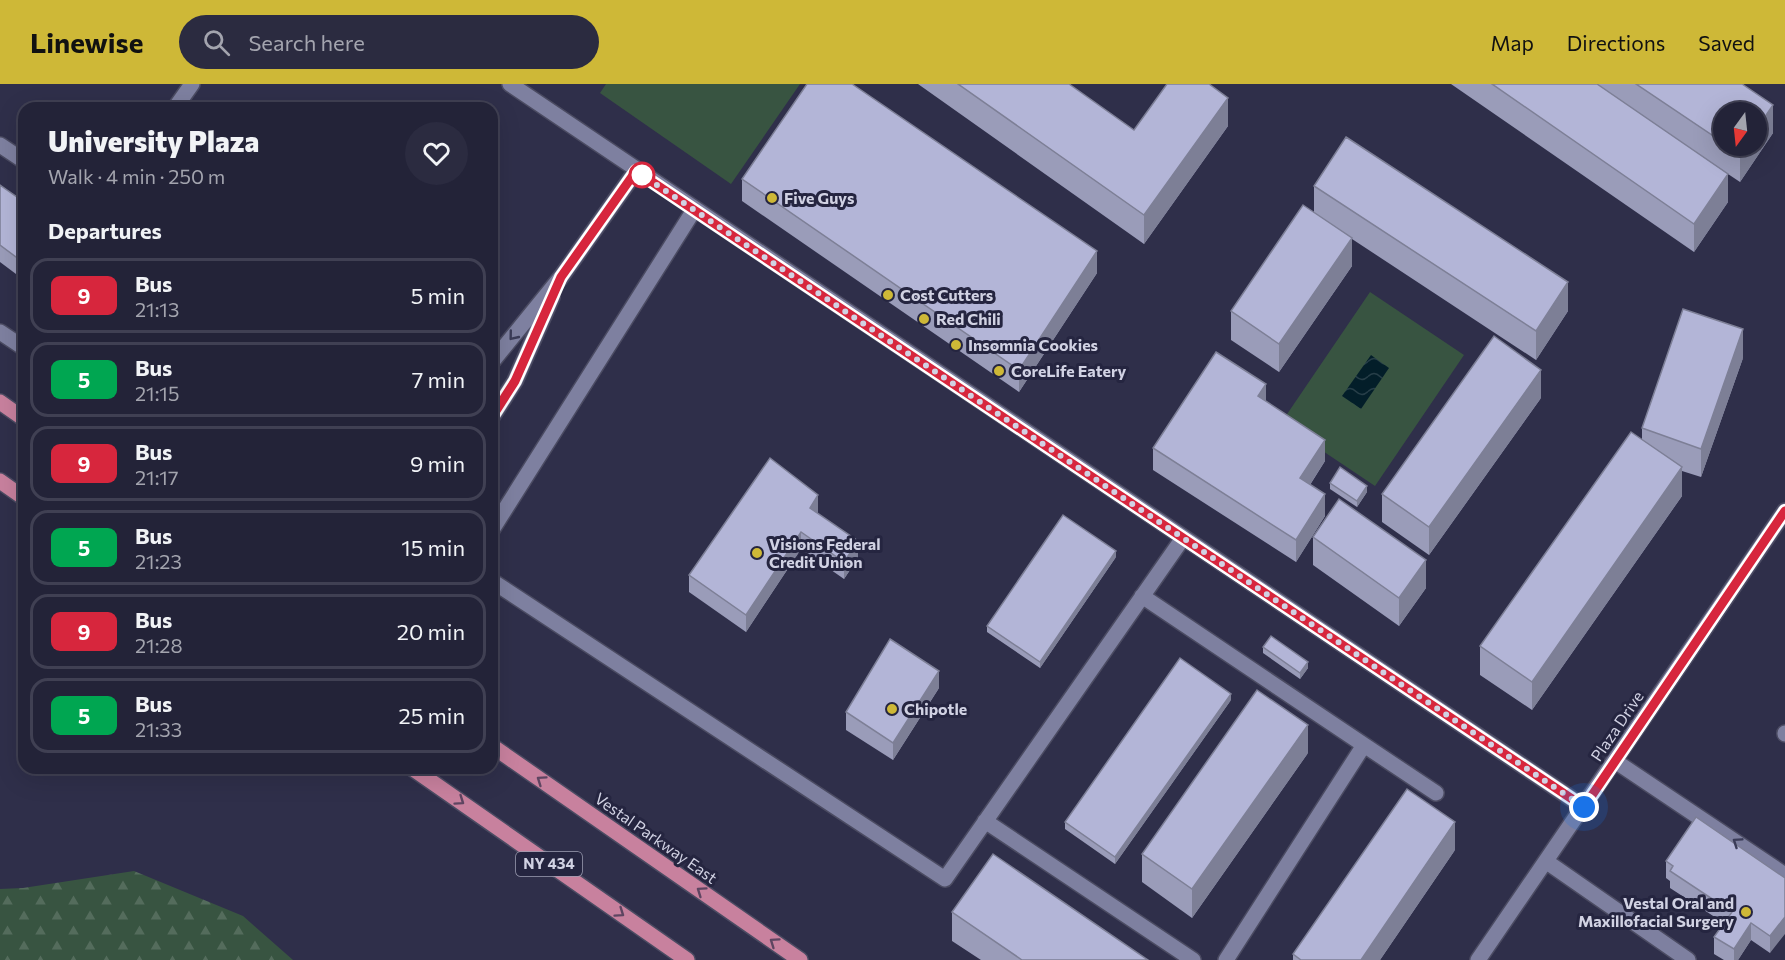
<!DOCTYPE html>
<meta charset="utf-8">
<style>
body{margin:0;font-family:Commissioner,sans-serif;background:#2b2b40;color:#f1f3f6;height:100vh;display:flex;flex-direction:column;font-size:22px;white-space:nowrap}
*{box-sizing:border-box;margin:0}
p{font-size:20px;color:#a3a4ae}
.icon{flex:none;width:33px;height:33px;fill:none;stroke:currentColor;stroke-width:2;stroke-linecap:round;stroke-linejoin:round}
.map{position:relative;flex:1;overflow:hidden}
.sheet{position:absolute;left:18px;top:18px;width:480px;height:672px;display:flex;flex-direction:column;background:#232338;border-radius:18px;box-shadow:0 6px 24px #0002,0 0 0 2px #404053}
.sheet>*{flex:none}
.badge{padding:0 12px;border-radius:9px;font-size:21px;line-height:39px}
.needle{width:39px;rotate:195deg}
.fabs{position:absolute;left:1713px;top:18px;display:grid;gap:12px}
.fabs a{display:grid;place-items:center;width:54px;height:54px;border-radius:50%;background:#232338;box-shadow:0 6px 24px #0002,0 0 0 2px #404053;font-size:30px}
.you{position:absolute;width:30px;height:30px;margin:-15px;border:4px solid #fff;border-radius:50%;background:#1a73e8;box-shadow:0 0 0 9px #1a73e833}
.map>.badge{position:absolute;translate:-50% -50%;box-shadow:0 0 0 3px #fff}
h2{padding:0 30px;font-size:22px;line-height:54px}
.round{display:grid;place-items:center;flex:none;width:63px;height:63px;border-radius:32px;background:#2b2b40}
.summary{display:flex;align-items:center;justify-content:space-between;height:102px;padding:0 30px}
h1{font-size:28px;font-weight:800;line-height:45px}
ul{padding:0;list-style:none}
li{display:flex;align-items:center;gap:18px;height:75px;margin:0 12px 9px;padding:0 18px;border:3px solid #404053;border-radius:18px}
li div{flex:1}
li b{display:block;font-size:22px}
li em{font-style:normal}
li .badge{min-width:66px;font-weight:700;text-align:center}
header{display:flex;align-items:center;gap:36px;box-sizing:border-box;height:84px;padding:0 30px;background:#ceb837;color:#111}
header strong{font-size:28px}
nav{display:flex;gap:33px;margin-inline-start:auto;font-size:21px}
.search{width:420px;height:54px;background:#2b2b40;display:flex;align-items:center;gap:15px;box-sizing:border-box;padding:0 21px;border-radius:33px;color:#a3a4ae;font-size:22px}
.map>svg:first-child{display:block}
.forest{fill:url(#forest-firs)}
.park{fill:#385441}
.water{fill:url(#water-waves)}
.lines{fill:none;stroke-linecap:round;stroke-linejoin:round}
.minor-casing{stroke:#4b4b62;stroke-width:18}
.major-casing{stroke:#4b4b62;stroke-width:18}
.minor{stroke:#7e80a0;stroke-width:15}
.major{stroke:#c8819e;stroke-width:15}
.wall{fill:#9a9cb9;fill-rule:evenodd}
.shaded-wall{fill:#7d7f96}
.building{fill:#b3b5d7;stroke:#7d7f96;stroke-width:1.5}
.oneway{stroke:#3b3c58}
.oneway2{stroke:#5e4561}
.line-casing{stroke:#fff;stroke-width:14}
.line{stroke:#d7263d;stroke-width:9}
.walk{stroke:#d1d2e3;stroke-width:6;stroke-dasharray:0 10.8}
.stop-dot{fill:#fff;stroke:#d7263d;stroke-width:3}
.poi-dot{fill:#ceb837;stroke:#252540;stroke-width:2}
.labels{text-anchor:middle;stroke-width:6;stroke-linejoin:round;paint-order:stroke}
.shield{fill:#252540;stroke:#9d9eb2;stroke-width:1.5}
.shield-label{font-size:15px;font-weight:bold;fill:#d1d2e3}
.poi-label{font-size:16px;font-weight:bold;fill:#d1d2e3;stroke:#252540;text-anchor:start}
.street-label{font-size:16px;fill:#d1d2e3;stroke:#252540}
</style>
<header>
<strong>Linewise</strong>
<div class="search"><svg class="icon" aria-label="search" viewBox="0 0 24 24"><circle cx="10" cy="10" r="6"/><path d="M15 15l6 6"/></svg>Search here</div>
<nav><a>Map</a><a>Directions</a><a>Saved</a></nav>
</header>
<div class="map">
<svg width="1785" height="876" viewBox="0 0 1785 876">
<defs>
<pattern id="forest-firs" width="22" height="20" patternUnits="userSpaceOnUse" patternTransform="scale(1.5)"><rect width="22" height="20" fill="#385441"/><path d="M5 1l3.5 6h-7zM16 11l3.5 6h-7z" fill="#546c5c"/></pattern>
<pattern id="water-waves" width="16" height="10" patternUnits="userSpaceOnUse" patternTransform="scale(1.5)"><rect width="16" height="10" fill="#031e29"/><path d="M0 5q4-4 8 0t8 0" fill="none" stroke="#273e48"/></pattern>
</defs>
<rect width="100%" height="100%" fill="#2f2f4a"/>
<path class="forest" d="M134 787 243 832 293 876H0V805L23 804Z"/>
<path class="park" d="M606 0H800L731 100 600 9Z
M1370 208 1464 271 1375 402 1281 339Z"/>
<path class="water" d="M1371 271 1389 284 1361 325 1342 312Z"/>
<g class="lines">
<defs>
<path id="minor" d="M510 0 1584 723
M175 24 192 0
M0 61 24 77
M0 248 24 264
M492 278 561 193 636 87
M492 333 515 297 552 213
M492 446 694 126
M492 497 945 795 1183 454
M1142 512 1364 661 1226 876
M1785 649V650
M1364 661 1436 709
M1615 677 1785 791
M985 737 1193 876
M1547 778 1688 876
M1478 876 1785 427"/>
<path id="major" d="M0 318 24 335
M0 397 24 414
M492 662 800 876
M412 684 687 876"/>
</defs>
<use href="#minor" class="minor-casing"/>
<use href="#major" class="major-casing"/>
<use href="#minor" class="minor"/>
<use href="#major" class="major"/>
</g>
<path class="wall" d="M918 0H1069L1134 46 1228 42 1144 160Z
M1451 0H1742L1773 49 1740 98 1701 72 1728 118 1694 168ZM1724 28 1756 62H1724Z
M742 95 1097 189 1019 308 742 117Z
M0 101 24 118V196L0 178Z
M1314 102 1568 227 1536 276 1352 155V182L1279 288 1231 256V227L1314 128Z
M1743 274 1701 393 1682 387V412L1532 626 1480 591V562L1642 355V344Z
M1541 314 1429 471 1382 438V410Z
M1266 317 1325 377 1310 401 1325 432 1296 478 1153 386V364Z
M1330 399 1367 408 1357 423 1330 405Z
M818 428 817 429 858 474 844 495 801 465 746 548 689 508V491Z
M1313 453 1426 504 1399 542 1313 481Z
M1116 473 1040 584 987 548V542Z
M1263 563 1308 584 1300 595 1263 569Z
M939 604 893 676 846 646V628Z
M1231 616 1115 780 1065 745V738Z
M1308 669 1192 834 1142 798V770Z
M1455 766 1380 876H1293V870Z
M1666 777 1785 794 1770 869 1751 856 1738 876H1724L1714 870V853L1724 839 1670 804V797L1666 794Z
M952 828 1148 876H981L952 857Z"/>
<path class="shaded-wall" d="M1228 14V42L1144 160V131Z
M1773 21V49L1740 98V70L1746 62H1756V46Z
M1728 90V118L1694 168V140Z
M1352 154V182L1279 288V260Z
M1097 167V189L1019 308V286Z
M1568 198V227L1536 276V247Z
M1743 245V274L1701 393V365Z
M1541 286V314L1429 471V443Z
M1266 300V322L1258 312Z
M1325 356V377L1300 416V394Z
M1682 383V412L1532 626V598Z
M1367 402V408L1357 423V417Z
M1325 410V432L1296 478V456Z
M818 411V428L810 441V424Z
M801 448V465L746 548V531Z
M858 457V474L844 495V478Z
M1116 467V473L1040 584V578Z
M1426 476V504L1399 542V514Z
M1308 578V584L1300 595V589Z
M939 587V604L893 676V659Z
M1231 610V616L1115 780V773Z
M1308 641V669L1192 834V805Z
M1455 738V766L1380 876H1361Z
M1785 833V850L1770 869V852Z
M1751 839V856L1738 876H1734V865Z"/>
<path class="building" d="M807 0H852L1097 167 1019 286 742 95Z
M958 0H1069L1134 46 1167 0H1209L1228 14 1144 131Z
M1492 0H1597L1728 90 1694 140Z
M1636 0H1742L1773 21 1756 46V28H1724V59Z
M1346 53 1568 198 1536 247 1314 102Z
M1728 62H1746L1740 70Z
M0 101 24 118V179L0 161Z
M1303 121 1352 154 1279 260 1231 227Z
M1683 225 1743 245 1701 365 1642 344Z
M1494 252 1541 286 1429 443 1382 410Z
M1216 268 1266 300 1258 312 1325 356 1300 394 1325 410 1296 456 1153 364Z
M1631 348 1682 383 1532 598 1480 562Z
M770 374 818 411 810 424 858 457 844 478 801 448 746 531 689 491Z
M1340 383 1367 402 1357 417 1330 399Z
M1339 415 1426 476 1399 514 1313 453Z
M1063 431 1116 467 1040 578 987 542Z
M1271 552 1308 578 1300 589 1263 563Z
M890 555 939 587 893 659 846 628Z
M1180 574 1231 610 1115 773 1065 738Z
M1257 606 1308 641 1192 805 1142 770Z
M1407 705 1455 738 1361 876H1301L1293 870Z
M1696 733 1785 794V833L1770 852 1751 839 1734 865 1714 853 1732 828 1670 787 1673 782 1666 777Z
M993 770 1148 876H1022L952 828Z"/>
<defs><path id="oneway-chevron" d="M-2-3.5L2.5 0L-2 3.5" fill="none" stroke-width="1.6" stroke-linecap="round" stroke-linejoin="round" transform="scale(1.5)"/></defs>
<g class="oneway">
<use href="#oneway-chevron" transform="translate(513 252) rotate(129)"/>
<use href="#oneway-chevron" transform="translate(1737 758) rotate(-146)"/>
</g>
<g class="oneway2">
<use href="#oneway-chevron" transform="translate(541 696) rotate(-145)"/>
<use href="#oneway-chevron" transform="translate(460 717) rotate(35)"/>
<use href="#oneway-chevron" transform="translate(701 807) rotate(-145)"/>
<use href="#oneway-chevron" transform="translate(620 829) rotate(35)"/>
<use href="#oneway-chevron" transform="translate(774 858) rotate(-145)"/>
</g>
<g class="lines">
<defs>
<path id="line" d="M492 333 515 297 561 193 636 87 1584 723 1785 427"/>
</defs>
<use href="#line" class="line-casing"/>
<use href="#line" class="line"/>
<path class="walk" d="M642 91 636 87 1584 723"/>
</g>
<circle class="stop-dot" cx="642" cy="91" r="12"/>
<g class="poi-dot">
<circle cx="772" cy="114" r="6"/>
<circle cx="888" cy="211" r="6"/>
<circle cx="924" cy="235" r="6"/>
<circle cx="956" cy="261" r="6"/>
<circle cx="999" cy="287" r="6"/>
<circle cx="757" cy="469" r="6"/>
<circle cx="892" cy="625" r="6"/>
<circle cx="1746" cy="828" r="6"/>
</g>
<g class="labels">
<rect class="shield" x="516" y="768" width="66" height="24" rx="4.5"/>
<g class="shield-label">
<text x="549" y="785">NY 434</text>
</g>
<g class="poi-label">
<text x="784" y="120">Five Guys</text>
<text x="900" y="217">Cost Cutters</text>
<text x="936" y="241">Red Chili</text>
<text x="968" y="267">Insomnia Cookies</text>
<text x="1011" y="293">CoreLife Eatery</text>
<text x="769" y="466">Visions Federal<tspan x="769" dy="18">Credit Union</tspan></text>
<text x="904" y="631">Chipotle</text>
<text x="1734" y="825" text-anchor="end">Vestal Oral and<tspan x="1734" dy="18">Maxillofacial Surgery</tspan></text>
</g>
<g class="street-label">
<text transform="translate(1617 642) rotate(-56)" y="6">Plaza Drive</text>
<text transform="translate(656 754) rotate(35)" y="6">Vestal Parkway East</text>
</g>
</g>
</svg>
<div class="fabs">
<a><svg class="needle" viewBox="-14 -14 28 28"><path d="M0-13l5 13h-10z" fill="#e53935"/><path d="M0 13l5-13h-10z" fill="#a3a4ae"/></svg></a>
</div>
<div class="you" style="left:1584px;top:723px"></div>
<section class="sheet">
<div class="summary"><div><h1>University Plaza</h1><p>Walk · 4 min · 250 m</p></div><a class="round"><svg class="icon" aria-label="heart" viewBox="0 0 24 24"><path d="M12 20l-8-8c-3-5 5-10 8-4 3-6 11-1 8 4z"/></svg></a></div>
<h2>Departures</h2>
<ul>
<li><span class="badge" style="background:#d7263d;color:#fff">9</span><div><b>Bus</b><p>21:13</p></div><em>5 min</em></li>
<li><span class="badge" style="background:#00a651;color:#fff">5</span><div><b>Bus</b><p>21:15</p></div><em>7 min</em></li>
<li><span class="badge" style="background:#d7263d;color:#fff">9</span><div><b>Bus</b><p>21:17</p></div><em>9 min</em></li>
<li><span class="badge" style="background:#00a651;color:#fff">5</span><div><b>Bus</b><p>21:23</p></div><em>15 min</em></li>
<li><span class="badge" style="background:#d7263d;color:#fff">9</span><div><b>Bus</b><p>21:28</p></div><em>20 min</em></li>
<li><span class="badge" style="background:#00a651;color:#fff">5</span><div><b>Bus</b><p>21:33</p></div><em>25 min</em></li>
</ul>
</section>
</div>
